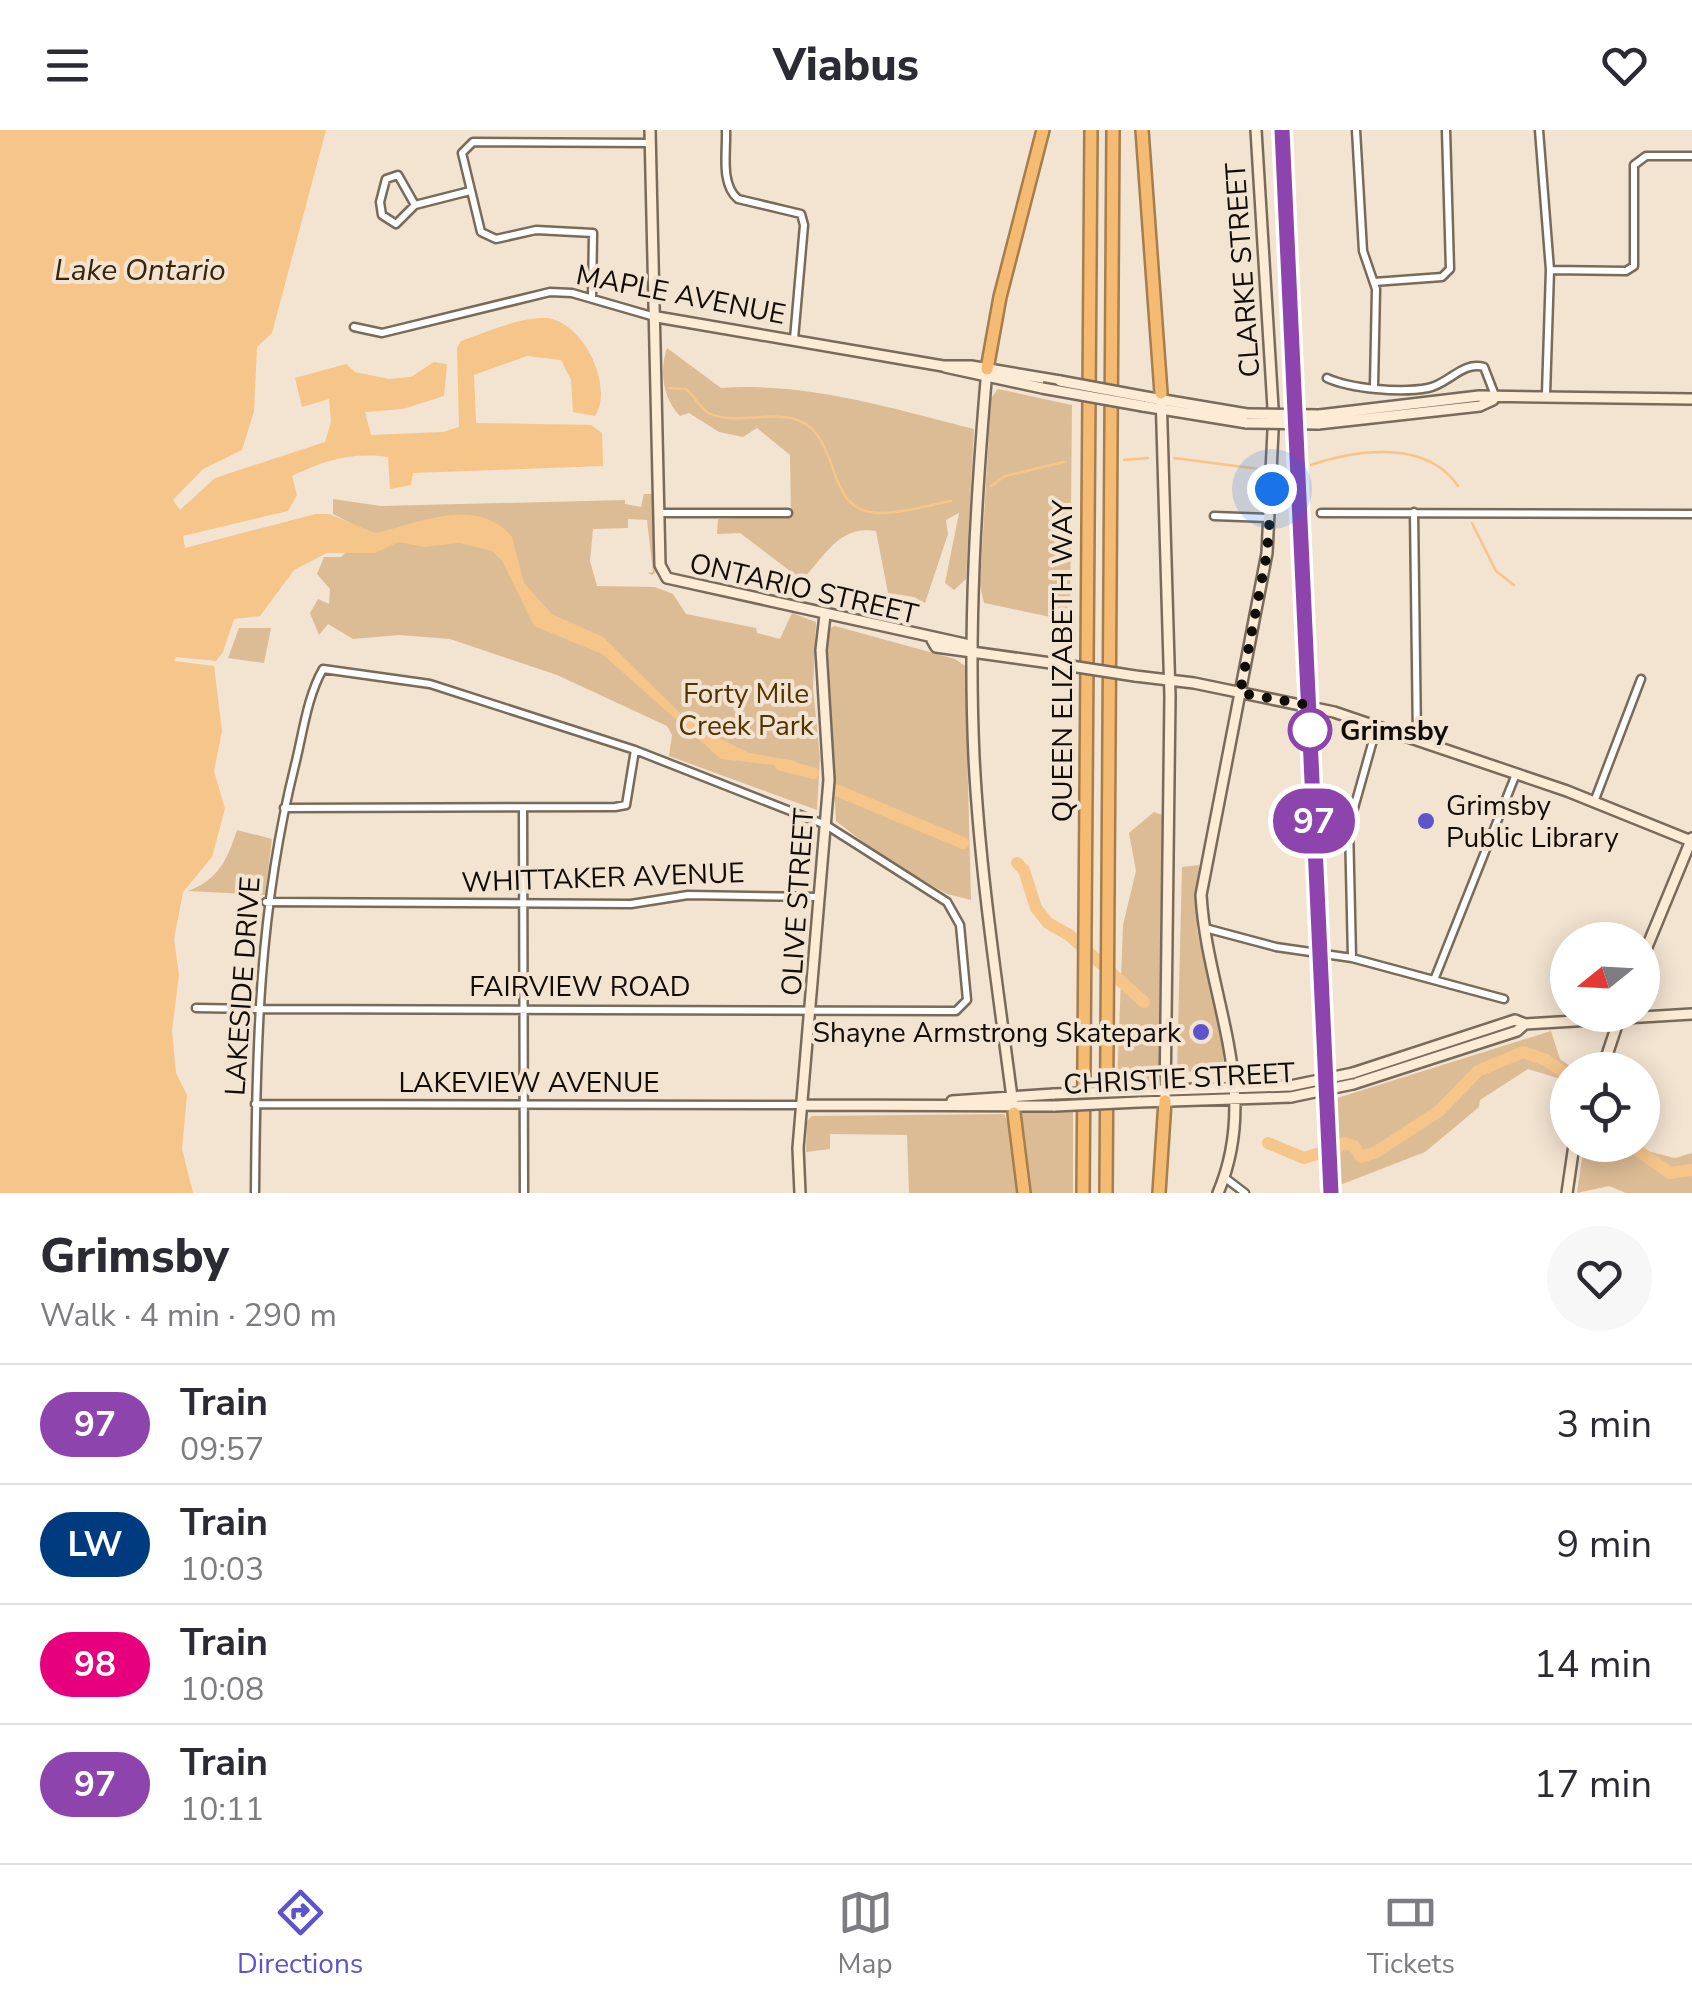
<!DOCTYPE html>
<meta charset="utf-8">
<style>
body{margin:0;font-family:"Nunito Sans",sans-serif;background:#f7f7f7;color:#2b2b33;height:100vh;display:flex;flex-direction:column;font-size:38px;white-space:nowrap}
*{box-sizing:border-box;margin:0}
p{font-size:32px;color:#7c7c81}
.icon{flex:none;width:55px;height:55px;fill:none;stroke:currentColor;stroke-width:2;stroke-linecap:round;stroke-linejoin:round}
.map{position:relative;height:1063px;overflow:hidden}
.sheet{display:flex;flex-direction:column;background:#fff;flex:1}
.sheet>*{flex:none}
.badge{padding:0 20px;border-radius:32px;font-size:35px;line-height:65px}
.needle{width:65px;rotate:252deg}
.fabs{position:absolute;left:1550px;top:792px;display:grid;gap:20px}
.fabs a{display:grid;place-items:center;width:110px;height:110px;border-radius:50%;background:#fff;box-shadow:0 5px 25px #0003;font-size:50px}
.you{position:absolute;width:50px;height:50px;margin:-25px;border:8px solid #fff;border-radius:50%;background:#1a73e8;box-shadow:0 0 0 15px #1a73e833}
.map>.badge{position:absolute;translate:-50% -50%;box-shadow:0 0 0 5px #fff}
.round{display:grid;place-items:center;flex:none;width:105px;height:105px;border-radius:52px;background:#f7f7f7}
.overview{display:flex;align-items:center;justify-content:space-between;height:170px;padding:0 40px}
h1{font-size:48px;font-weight:800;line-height:75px}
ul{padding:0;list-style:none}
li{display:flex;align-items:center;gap:30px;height:120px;padding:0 40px;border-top:2px solid #e1e1e2}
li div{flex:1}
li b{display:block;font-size:38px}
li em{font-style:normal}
li .badge{min-width:110px;font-weight:700;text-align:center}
header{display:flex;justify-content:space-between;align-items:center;height:130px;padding:0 40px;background:#fff;font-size:45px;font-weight:800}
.tabs{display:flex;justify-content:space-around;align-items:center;height:140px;border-top:2px solid #e1e1e2;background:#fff;font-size:28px;color:#7c7c81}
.tabs a{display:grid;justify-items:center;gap:5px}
.tabs .on{color:#5d54cc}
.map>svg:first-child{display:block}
.green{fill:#dcbc95}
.water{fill:#f5c58a}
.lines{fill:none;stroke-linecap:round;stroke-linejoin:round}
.stream{stroke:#f5c58a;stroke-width:2.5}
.river{stroke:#f5c58a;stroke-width:12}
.street-casing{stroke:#796b5b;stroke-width:11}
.secondary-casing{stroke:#796b5b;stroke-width:14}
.highway-casing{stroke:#a57e4d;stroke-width:16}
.street{stroke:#fff;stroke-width:6}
.secondary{stroke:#fcebd5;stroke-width:9}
.highway{stroke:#f5bb73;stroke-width:11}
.rail-casing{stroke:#413a31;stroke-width:6}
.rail{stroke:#f3e3d1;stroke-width:2.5;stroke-dasharray:8;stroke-linecap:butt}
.secondary-bridge-casing{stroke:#796b5b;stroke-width:14;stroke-linecap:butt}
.secondary-bridge{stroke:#fcebd5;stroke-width:9}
.line-casing{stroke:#fff;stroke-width:22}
.line{stroke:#8e44ad;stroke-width:15}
.walk{stroke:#110c06;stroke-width:10;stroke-dasharray:0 18}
.stop-dot{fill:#fff;stroke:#8e44ad;stroke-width:5}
.poi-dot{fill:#5d54cc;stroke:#f3e3d1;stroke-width:4}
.labels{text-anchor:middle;stroke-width:8;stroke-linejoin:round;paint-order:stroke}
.street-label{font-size:28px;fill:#110c06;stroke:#f3e3d1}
.park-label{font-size:28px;fill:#523301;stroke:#f3e3d1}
.stop-label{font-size:28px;font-weight:bold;fill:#110c06;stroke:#f3e3d1;text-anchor:start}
.poi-label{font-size:28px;fill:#110c06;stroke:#f3e3d1;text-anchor:start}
.water-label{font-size:30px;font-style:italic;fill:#39250b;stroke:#f3e3d1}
</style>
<header><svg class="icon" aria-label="menu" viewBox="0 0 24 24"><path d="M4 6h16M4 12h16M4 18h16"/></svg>Viabus<svg class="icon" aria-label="heart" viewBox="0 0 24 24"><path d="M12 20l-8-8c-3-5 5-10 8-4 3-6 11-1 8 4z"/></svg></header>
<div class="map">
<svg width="1692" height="1063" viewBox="0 0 1692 1063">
<rect width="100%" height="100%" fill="#f3e3d1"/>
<path class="green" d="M667 218 721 258C808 252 891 278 974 299L966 449 954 460 945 453 959 383 946 390 948 404 925 473 914 467 888 463 876 401C838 395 825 427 802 450L740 403 717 404 718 389 791 386 790 325 757 298 743 307 719 302 689 283 680 286C663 269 659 241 667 218Z
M998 259 1072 275 1070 491 984 473 980 455 991 268Z
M644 364H654L657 441 652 445 648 443 653 442 647 390 628 389V398L593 399 590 431 597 456 655 457 673 464 686 484 756 498 757 503 780 509 792 483 816 492 813 558 820 628 817 680 669 626 672 605 667 596 557 545 450 509 399 505 353 509 328 494 319 505 310 483 318 469 329 474 330 459 317 444 324 427H341L368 402 333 384V369L381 376 625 370V374L641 377Z
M835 496 955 529 965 536 971 770 947 764 881 726 836 691 826 513 828 499Z
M239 498H271L264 533 228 528Z
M1154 682 1166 686 1160 943 1149 954 1117 955 1123 795 1136 741 1129 703Z
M237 700 272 709 265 765 188 761C219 749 227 730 237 700Z
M1199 735 1197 800 1224 913 1223 943 1177 941 1182 737Z
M1551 901 1560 929 1570 936 1564 950 1528 939 1480 970 1479 977 1425 1022 1340 1055 1334 969Z
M1073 982V1063H1029L1018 983Z
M1004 984 1011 999 1017 1063H909L907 1005 830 1004V1019L806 1022 807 991 812 986Z
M1584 1015H1640L1643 1020 1675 1028 1692 1023V1063H1626L1609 1056 1577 1063Z"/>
<path class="water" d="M0 0H326L272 203 257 217 254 281 242 320 203 339 173 370 180 380 215 348 325 312 331 292 329 269 302 277 295 248 346 234 355 242 389 249 411 247 434 232 447 234 444 266 403 279 365 282 371 305 443 302 459 297 457 218 461 211C487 202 517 188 544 188 581 188 615 255 595 286L573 282 571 250 561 230 527 226 474 245 476 293 591 295 602 303 603 336 413 343 411 355 390 359 388 327C351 322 325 330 292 346L297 365 288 381 183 406 185 418 316 384H329L375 403C417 394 477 364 512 407L524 453 552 484 603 507 681 584 711 604 749 623 796 631 794 643 781 636 721 629 602 524 534 496 502 431 492 421 459 413 424 417 399 412 375 423H327L294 440 260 486 234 489 223 522 216 531 176 527 174 531 214 536 222 601 214 641 225 679 212 727 183 762 174 809 179 845 172 900 176 943 187 965 182 1019 193 1063H0Z"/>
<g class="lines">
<path class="stream" d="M669 258 686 259C693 265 700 277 707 282 732 297 773 279 800 291 843 310 823 384 881 383 904 383 929 375 951 371
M1174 328 1259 339
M1124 330 1148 328
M1311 335C1358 319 1427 310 1458 356
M991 356 1005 346 1064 332
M1472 393 1496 441 1514 455"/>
<path class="river" d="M781 635 813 643
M836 660 963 713
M1017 733 1024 740 1036 778 1048 793 1069 805 1144 872
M1268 1013 1304 1028 1320 1023
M1630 1015 1670 1043 1692 1040
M1332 1020 1344 1013 1354 1016 1361 1027 1376 1022 1439 981 1478 941 1523 922 1546 930 1565 944"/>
<defs>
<path id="street" d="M726 0C727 22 720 54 738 69L801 84 804 95 794 209
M1356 0 1363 121 1376 159 1374 256
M1539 0 1550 140 1546 264
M415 75 398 45 386 49 380 72 382 85 396 94 415 75 470 61
M1550 140 1626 141 1634 136V35L1646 26H1692
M1374 152 1442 147 1450 139 1446 0
M592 169 593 103 536 100 496 109 481 102 462 23 473 12 651 13
M354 197 382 203 550 162 572 163 655 187
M1327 248C1351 259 1401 263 1428 258 1449 254 1462 231 1484 237L1496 268
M1414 382 1417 609
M662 383H788
M1321 383 1692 384
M1214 386 1269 388
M1594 672 1641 549
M284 678 615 677 626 675 635 620
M523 679 524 1063
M266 772 631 774 688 765 819 767
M1205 798 1276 817 1352 828 1504 869
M1352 828 1349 696 1377 596
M1434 850 1516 644
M196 878 257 879 956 881 967 870 960 795 947 772 826 695 635 620 430 554 323 539C307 567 303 603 295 635 259 779 256 915 255 1063
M255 974 802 975
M1224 1047 1245 1063"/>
<path id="secondary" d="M650 0 660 435 667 448
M1256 0 1273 278
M657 187 943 236H971L1060 251
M945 237 1042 258
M987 239C976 368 968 497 974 627 980 747 999 865 1014 983
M1161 263 1170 566 1165 971
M1146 267 1247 284
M1143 276 1247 293
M1319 285 1479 266 1692 269
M1318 294 1480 276 1493 270
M667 448 965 514 971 520
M932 510 936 517 1058 534
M1135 546 1194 553 1334 582 1567 661 1691 711
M1642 829 1692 708
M1602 940 1620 886
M1353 943 1515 890 1525 894 1692 884
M1353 954 1517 901 1525 894
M1138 961 1290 956
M952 971 1054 964
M1139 972 1291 967
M802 975 1055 976
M800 1063 798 1018 829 650 821 520 825 485
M1218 1063C1262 960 1207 867 1201 765L1267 423 1273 301
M1567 1063 1574 1015"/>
<path id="highway" d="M1142 0 1161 263
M987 239 1000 167 1043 0
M1014 983 1024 1063
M1083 1063 1091 0
M1106 1063 1113 0
M1159 1063 1165 971"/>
</defs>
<use href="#street" class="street-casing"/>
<use href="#secondary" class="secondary-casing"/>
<use href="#highway" class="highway-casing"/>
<use href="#street" class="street"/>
<use href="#secondary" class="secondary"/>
<use href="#highway" class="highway"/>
<defs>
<path id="rail" d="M1278 0 1327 1063"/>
</defs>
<use href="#rail" class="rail-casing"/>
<use href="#rail" class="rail"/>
<defs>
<path id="secondary-bridge" d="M1060 251 1146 267
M1042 258 1143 276
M1247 284 1319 285
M1247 293 1318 294
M1058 534 1135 546
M1290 956 1353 943
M1054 964 1138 961
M1291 967 1353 954
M1055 976 1139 972"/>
</defs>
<use href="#secondary-bridge" class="secondary-bridge-casing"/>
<use href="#secondary-bridge" class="secondary-bridge"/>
</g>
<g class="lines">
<defs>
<path id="line" d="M1282 0 1331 1063"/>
</defs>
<use href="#line" class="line-casing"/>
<use href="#line" class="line"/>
<path class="walk" d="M1272 359 1267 423 1240 563 1308 575 1310 600"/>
</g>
<circle class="stop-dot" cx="1310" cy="600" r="20"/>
<g class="poi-dot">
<circle cx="1426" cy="691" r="10"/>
<circle cx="1201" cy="902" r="10"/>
</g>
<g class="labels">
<g class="street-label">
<text transform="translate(1242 140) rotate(-94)" y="10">CLARKE STREET</text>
<text transform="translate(681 164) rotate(11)" y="10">MAPLE AVENUE</text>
<text transform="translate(804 458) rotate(13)" y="10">ONTARIO STREET</text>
<text transform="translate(1062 531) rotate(-90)" y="10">QUEEN ELIZABETH WAY</text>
<text transform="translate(603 747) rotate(-2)" y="10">WHITTAKER AVENUE</text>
<text transform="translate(797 772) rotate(-86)" y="10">OLIVE STREET</text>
<text transform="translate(242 856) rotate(-86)" y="10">LAKESIDE DRIVE</text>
<text x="580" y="866">FAIRVIEW ROAD</text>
<text transform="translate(1179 948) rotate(-3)" y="10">CHRISTIE STREET</text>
<text x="529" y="962">LAKEVIEW AVENUE</text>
</g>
<g class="park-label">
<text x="746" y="573">Forty Mile<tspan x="746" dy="32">Creek Park</tspan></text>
</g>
<g class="stop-label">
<text x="1340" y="610">Grimsby</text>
</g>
<g class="poi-label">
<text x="1446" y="685">Grimsby<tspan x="1446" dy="32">Public Library</tspan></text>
<text x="1181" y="912" text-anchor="end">Shayne Armstrong Skatepark</text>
</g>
<g class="water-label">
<text x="140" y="150">Lake Ontario</text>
</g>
</g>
</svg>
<div class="fabs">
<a><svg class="needle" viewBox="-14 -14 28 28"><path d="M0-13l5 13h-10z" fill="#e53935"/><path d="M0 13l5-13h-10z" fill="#7c7c81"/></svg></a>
<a><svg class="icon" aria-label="locate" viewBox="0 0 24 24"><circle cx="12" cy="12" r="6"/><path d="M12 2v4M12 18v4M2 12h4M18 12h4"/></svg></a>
</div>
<div class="you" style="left:1272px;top:359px"></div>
<b class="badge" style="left:1314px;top:691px;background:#8e44ad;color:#fff">97</b>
</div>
<section class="sheet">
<div class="overview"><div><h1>Grimsby</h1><p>Walk · 4 min · 290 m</p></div><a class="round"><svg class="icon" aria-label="heart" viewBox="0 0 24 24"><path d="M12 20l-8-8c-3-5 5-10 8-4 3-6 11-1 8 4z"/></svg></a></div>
<ul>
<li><span class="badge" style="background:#8e44ad;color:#fff">97</span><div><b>Train</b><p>09:57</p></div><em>3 min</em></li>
<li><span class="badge" style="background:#003b80;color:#fff">LW</span><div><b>Train</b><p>10:03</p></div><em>9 min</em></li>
<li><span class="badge" style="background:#e6007e;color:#fff">98</span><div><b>Train</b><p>10:08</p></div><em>14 min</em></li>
<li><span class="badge" style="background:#8e44ad;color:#fff">97</span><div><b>Train</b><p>10:11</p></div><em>17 min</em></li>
</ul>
</section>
<nav class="tabs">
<a class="on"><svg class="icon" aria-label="directions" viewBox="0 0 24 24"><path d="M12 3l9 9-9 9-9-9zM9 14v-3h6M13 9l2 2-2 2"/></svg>Directions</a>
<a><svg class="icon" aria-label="map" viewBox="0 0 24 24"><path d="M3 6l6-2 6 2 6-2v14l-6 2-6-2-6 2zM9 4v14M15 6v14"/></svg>Map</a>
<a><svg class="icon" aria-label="tickets" viewBox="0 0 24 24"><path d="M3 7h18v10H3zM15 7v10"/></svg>Tickets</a>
</nav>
